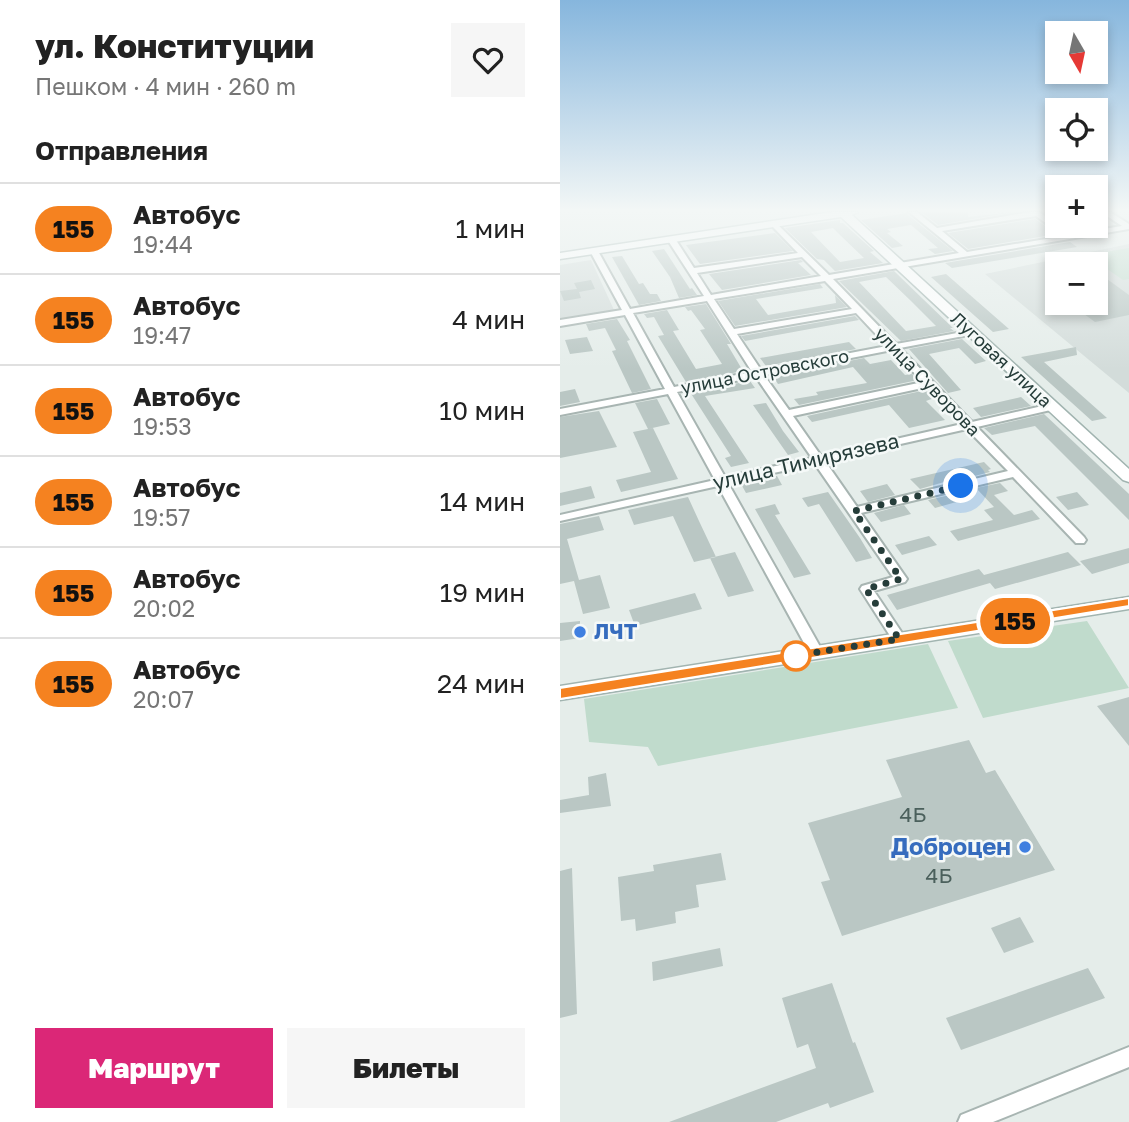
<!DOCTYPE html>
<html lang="ru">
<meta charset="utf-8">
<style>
body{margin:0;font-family:"Golos Text",sans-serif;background:#f6f6f6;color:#222;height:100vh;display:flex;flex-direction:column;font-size:26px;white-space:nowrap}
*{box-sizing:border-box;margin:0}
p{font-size:23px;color:#767676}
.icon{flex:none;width:38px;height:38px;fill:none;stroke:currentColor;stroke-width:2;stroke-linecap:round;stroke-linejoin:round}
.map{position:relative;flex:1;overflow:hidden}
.drawer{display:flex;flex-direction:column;background:#fff;width:560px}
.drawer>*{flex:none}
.badge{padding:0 14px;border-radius:23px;font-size:24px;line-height:46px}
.needle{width:46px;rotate:171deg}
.fabs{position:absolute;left:485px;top:21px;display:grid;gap:14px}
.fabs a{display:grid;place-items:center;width:63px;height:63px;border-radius:0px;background:#fff;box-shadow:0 4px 10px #0003;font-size:35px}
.you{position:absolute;width:35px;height:35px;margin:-18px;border:5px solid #fff;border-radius:50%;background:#1a73e8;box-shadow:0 0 0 10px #1a73e833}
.map>.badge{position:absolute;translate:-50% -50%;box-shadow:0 0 0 4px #fff}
h2{padding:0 35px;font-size:26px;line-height:63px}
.round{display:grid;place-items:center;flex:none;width:74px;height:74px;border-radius:0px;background:#f6f6f6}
.headline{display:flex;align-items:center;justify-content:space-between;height:119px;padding:0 35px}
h1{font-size:33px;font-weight:800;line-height:52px}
.button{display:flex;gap:14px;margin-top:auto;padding:14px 35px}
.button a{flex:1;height:80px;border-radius:0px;background:#db2777;color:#fff;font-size:28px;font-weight:800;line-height:80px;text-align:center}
.button a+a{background:#f6f6f6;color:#222}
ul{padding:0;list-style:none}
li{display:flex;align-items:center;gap:21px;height:91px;padding:0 35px;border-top:2px solid #e0e0e0}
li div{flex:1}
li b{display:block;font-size:26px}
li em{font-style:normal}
li .badge{min-width:77px;font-weight:700;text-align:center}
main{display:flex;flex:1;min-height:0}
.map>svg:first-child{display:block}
.built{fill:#d3dcda;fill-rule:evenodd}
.green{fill:#c0dbcc}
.building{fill:#bac7c4;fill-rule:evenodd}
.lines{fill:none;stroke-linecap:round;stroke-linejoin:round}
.street-casing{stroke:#a8b5b2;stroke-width:4}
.secondary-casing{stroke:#a1b4b0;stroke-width:3}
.street{fill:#fff;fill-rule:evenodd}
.secondary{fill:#fff;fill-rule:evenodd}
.line{fill:#f58220;stroke:#fff;stroke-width:2}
.walk{stroke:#263d3a;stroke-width:7;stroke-dasharray:0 12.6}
.shop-dot{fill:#3f7fe0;stroke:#f5f9f8;stroke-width:2.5}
.stop-dot{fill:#fff;stroke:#f58220;stroke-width:3.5}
.labels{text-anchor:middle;stroke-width:5;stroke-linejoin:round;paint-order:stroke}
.far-street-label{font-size:18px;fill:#263d3a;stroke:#f5f9f8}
.street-label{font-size:21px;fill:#263d3a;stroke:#f5f9f8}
.shop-label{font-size:21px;font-weight:bold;fill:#366cbe;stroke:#f5f9f8;text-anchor:start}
.near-number-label{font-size:21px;fill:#4b605c}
.near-shop-label{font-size:24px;font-weight:bold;fill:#366cbe;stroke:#f5f9f8;text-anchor:end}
</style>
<main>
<section class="drawer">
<div class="headline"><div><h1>ул. Конституции</h1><p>Пешком · 4 мин · 260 m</p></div><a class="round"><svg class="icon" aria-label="heart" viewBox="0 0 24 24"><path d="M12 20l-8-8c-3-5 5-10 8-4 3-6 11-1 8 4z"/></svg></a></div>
<h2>Отправления</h2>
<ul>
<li><span class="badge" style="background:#f58220;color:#111">155</span><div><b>Автобус</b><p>19:44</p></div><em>1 мин</em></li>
<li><span class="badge" style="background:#f58220;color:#111">155</span><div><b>Автобус</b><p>19:47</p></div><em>4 мин</em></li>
<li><span class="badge" style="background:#f58220;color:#111">155</span><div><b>Автобус</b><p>19:53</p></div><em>10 мин</em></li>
<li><span class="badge" style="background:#f58220;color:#111">155</span><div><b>Автобус</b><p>19:57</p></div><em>14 мин</em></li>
<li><span class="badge" style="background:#f58220;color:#111">155</span><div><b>Автобус</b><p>20:02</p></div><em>19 мин</em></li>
<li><span class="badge" style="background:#f58220;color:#111">155</span><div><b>Автобус</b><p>20:07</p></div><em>24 мин</em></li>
</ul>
<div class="button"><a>Маршрут</a><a>Билеты</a></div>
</section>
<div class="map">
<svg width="569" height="1122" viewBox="0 0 569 1122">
<rect width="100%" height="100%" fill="#e5edea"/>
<path class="built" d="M569 244V393L425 274ZM497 264H536V303H497Z
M31 260 54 310 0 319V265Z"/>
<path class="green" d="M569 248V279L563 280 527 255Z
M527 621 569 688 423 718 388 641Z
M368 644 398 708 98 766 88 747 29 742 24 699Z"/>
<path class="building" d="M361 212H408V217L454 212 378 225Z
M347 213V214L393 251 375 254 368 249 378 248 351 225 327 229 331 232 327 233 343 246 332 248 301 220Z
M475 219 497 234 408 249 388 233Z
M280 220V223H283L314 251 310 252 323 263 275 271 264 260 257 259 225 228ZM273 228 281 236 304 258 280 262 251 232Z
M215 233 233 251 140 264 126 245Z
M510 242 517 247 392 268 385 263Z
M104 249 130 289 132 288 137 295 119 298 110 277 92 251Z
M62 256 79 284 83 283 90 294H97L101 301 79 305 52 257Z
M241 260 243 262 238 263 251 275 162 290 149 274Z
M334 271 393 328H390L394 331 341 341 279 281ZM326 277 350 300 376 326 346 331 299 282Z
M536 271 569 295V315L535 322 509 303H536Z
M386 274 449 329 433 332 371 277Z
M31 280 35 289 19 292 21 298 4 301 0 291 17 289 14 283Z
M260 284 263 288 196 299 208 315 276 303 275 295 287 307 175 326 158 301Z
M146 304 171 344H167L183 371 126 382 98 336 104 335 94 317 87 318 84 314 107 310 119 330 113 331 136 369 162 364 140 330 145 329 131 310 128 311 125 307Z
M295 316 299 320 185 341 181 336Z
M57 319 70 340 67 341 91 389 72 393 52 351 56 350 45 328 29 331 26 324Z
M27 337 33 351 10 354 5 340Z
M402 339 426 361 415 364 399 348 369 354 401 390 388 393 349 349Z
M289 342 296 349 206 366 200 358Z
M516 347 517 355 484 362 547 418 532 421 461 357Z
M304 358 310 364 331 360 345 375 352 374 358 380 239 405 234 399 258 395 256 392 307 383 293 367 218 384 213 376Z
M190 381 195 388 145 396 189 463 171 467 165 458 171 456 130 392Z
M15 389 20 402 0 406V392Z
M366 390 374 398 366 401 385 420 349 428 329 405 252 422 247 416Z
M461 397 471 406 421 417 413 408Z
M97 399 110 424 88 429 75 403Z
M206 403 223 431 239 452 228 455 193 405Z
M39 411 57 447 0 458V417Z
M484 414 569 494V520L475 426 432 435 424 428Z
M93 428 118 479 61 492 56 480 91 472 73 432Z
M424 462 431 469 428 470 430 472 407 478 405 476 360 489 350 479Z
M217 476 222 485 186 493 181 484Z
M440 483 448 491 434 495 454 515 472 510 480 519 398 541 390 531 433 520 424 510 434 507 416 488Z
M327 484 335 495 308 502 300 491Z
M31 486 35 498 0 506V493Z
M268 492 300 538 312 558 296 562 259 504 248 507 242 498Z
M517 492 529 505 508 510 496 497Z
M394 494 400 501 375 508 368 500Z
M128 497 139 521 156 557 134 562 113 516 74 525 68 510Z
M215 504 220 514 215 515 251 574 234 578 195 509Z
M344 505 351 514 321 522 314 513Z
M39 516 44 530 7 539 19 580 40 575 50 608 23 614 14 581 0 584V524Z
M369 536 377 545 342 555 335 545Z
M569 548V563L532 574 520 561Z
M175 552 194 591 168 597 150 558Z
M508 552 521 565 435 589 430 583 337 610 327 595 419 569 424 575Z
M135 593 142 609 75 626 69 610Z
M20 621V638L0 641V623Z
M569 697V746L537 706Z
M409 740 426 773 435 770 495 870 282 936 261 882 270 880 248 823 342 797 326 760Z
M46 773 51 806 0 813V800L29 795 28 777Z
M161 853 166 880 136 885 139 907 115 912 116 923 76 931 75 919 61 921 58 877 94 871 93 865Z
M12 868 17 1014 0 1018V871Z
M460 917 474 942 444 953 431 928Z
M160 948 163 966 93 981 92 962Z
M528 968 545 998 401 1050 386 1018Z
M272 983 293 1043 295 1042 314 1092 270 1108 268 1103 216 1122H109L256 1068 248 1044 237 1048 222 998Z"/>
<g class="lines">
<defs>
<path id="street" d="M349 212H357L377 228 470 212H479L512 234 562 226 541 212H550L569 224V229L273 279 336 344 414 330V334L340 348 412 422 491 404 495 405V409L417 427 524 537 526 540 524 543H516L453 477 301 513 347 579 345 582 314 591 346 639 344 642H334L300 589 302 586 333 577 255 464 168 483 263 652 261 655H251L249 652 158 486 0 521V515L155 480 108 394 0 415V409L105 389 65 315 0 326V320L62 310 30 251 31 249 38 251 70 309 144 296 107 239 111 237H114L134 268 238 253 212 226V222H215L269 275 399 253ZM476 216 504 236 407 252 382 231ZM242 257 261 276 151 295 137 273ZM265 281 292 309 174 329 154 299ZM147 301 192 372 114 387 73 313ZM296 313 327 346 201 370 177 334ZM332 350 363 382 229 410 204 375ZM196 377 252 458 165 477 117 392ZM367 387 402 424 261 456 233 416ZM407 429 448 471 297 507 265 461Z
M569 1047V1067L433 1122H398L401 1115Z"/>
<path id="secondary" d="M272 212H298L292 215 569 469V482L563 480 281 217 0 259V253Z
M569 597V609L0 700V686Z"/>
</defs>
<use href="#street" class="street-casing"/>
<use href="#secondary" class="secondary-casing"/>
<use href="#street" class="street"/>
<use href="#secondary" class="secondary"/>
</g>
<linearGradient id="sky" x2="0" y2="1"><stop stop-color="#86b6dd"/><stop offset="0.57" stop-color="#f3f7f6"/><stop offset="1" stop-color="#f3f7f6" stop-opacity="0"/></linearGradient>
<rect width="569" height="369" fill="url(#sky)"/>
<path class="line" d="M569 598V606L0 699V688Z"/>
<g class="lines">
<path class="walk" d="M236 656H234L339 639 306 589 341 579 294 511 401 486"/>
</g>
<g class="shop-dot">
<circle cx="20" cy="632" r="7"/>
<circle cx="465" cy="847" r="7"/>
</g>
<circle class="stop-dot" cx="236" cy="656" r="14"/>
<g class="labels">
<g class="far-street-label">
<text transform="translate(441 360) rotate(43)" y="6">Луговая улица</text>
<text transform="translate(205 372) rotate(-11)" y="6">улица Островского</text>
<text transform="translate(367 382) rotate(46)" y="6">улица Суворова</text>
</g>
<g class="street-label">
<text transform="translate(246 462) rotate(-13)" y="7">улица Тимирязева</text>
</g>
<g class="shop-label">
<text x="34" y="639">ЛЧТ</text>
</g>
<g class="near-number-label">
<text x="353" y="822">4Б</text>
<text x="379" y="883">4Б</text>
</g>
<g class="near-shop-label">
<text x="451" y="855">Доброцен</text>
</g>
</g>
</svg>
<div class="fabs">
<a><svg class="needle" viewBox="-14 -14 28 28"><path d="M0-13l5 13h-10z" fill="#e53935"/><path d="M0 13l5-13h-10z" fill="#767676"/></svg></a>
<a><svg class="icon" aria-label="locate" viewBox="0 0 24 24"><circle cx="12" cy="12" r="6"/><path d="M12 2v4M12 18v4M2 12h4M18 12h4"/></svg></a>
<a>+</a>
<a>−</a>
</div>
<div class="you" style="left:401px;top:486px"></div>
<b class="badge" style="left:455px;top:621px;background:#f58220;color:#111">155</b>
</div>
</main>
